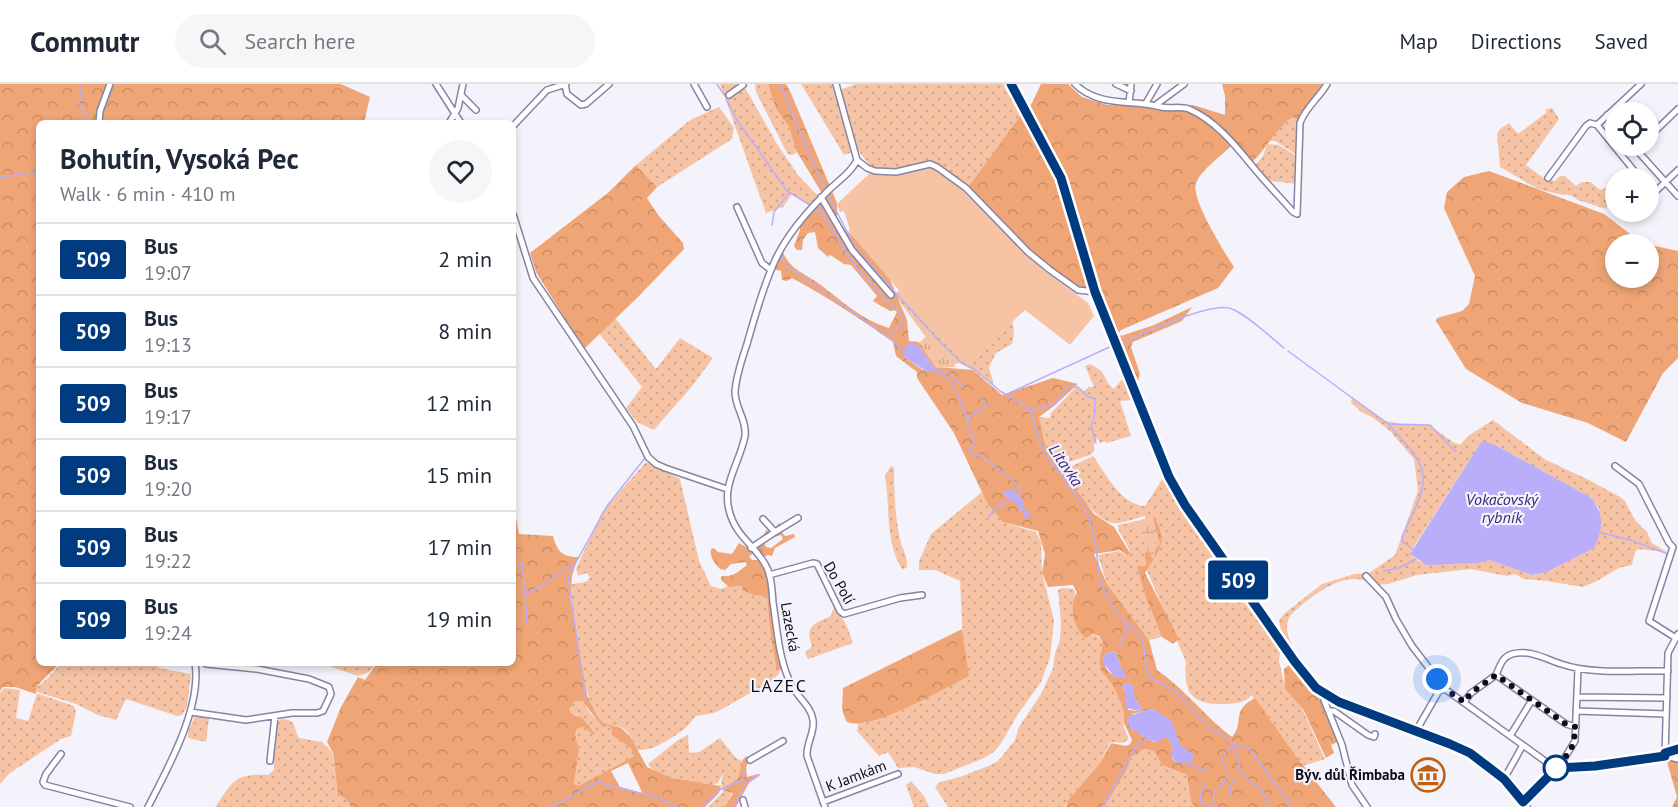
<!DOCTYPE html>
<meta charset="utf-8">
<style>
body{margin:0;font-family:"PT Sans",sans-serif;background:#f6f6f7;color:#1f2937;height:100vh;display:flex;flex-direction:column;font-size:22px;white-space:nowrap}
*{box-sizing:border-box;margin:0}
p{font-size:20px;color:#747a83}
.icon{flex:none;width:33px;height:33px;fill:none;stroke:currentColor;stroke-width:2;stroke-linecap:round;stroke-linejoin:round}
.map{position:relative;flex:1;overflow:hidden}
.drawer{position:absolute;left:36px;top:36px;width:480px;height:546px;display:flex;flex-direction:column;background:#fff;border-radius:9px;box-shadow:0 3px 9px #0003}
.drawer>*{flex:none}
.badge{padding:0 12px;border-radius:4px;font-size:21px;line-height:39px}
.controls{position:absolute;left:1605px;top:18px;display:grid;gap:12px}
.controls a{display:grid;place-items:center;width:54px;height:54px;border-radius:50%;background:#fff;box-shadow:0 3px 9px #0003;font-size:30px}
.you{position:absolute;width:30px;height:30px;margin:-15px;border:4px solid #fff;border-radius:50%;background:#1a73e8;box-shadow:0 0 0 9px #1a73e833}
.map>.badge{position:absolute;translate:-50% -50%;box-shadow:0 0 0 3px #fff}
.round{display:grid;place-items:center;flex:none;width:63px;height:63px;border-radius:32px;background:#f6f6f7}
.summary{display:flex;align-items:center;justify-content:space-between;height:102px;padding:0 24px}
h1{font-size:28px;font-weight:700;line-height:45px}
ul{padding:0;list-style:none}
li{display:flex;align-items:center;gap:18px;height:72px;padding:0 24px;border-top:2px solid #e0e1e3}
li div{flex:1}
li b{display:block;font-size:22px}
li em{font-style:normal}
li .badge{min-width:66px;font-weight:700;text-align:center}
header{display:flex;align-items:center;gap:36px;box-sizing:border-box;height:84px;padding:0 30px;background:#fff;border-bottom:2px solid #e0e1e3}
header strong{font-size:28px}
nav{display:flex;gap:33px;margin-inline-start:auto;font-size:21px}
.search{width:420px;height:54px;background:#f6f6f7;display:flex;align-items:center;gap:15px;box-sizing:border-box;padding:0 21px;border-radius:33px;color:#747a83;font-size:22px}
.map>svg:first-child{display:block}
.grass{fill:url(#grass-dots);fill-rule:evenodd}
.forest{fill:url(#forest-crowns);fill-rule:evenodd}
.wetland{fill:url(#wetland-marsh)}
.park{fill:url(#park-tufts)}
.pitch{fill:#f6c4a5}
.water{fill:#baadfa}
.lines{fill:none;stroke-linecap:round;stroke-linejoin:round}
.stream{stroke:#baadfa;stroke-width:1.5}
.minor-casing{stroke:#8783a4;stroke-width:8}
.major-casing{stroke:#8783a4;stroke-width:10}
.minor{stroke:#fff;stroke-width:5}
.major{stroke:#fff;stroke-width:7}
.line-casing{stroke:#fff;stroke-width:14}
.line{stroke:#003b80;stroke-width:9}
.walk{stroke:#0e0c18;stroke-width:6;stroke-dasharray:0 10.8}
.stop-dot{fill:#fff;stroke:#003b80;stroke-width:3}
.labels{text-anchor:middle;stroke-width:4.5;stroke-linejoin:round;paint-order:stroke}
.street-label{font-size:15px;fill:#0e0c18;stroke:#f4f3fb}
.poi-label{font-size:15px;font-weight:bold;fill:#0e0c18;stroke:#f4f3fb;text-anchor:end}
.water-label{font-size:16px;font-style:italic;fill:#3d237a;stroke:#f4f3fb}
.quarter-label{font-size:18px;letter-spacing:1.5px;fill:#0e0c18;stroke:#f4f3fb}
</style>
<header>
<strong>Commutr</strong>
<div class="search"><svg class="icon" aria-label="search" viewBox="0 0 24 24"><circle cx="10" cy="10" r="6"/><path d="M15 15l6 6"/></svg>Search here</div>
<nav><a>Map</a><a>Directions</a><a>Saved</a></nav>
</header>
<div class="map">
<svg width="1678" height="723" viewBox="0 0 1678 723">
<defs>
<pattern id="grass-dots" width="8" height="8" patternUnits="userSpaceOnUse" patternTransform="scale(1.5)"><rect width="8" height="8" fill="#f6c4a5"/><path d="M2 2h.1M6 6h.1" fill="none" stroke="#d2a78d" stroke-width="1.8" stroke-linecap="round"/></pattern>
<pattern id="forest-crowns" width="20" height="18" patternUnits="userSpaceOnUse" patternTransform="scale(1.5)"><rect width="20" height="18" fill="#efa575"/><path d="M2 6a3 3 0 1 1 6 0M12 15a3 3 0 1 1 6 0" fill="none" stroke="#cc8d64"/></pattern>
<pattern id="wetland-marsh" width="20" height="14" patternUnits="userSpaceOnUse" patternTransform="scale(1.5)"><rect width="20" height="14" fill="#f6c4a5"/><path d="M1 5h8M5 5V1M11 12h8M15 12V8" fill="none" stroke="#d2a78d"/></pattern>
<pattern id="park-tufts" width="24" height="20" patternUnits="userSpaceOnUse" patternTransform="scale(1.5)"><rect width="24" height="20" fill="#f6c4a5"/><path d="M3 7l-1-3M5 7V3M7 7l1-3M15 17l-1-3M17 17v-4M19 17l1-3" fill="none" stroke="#d2a78d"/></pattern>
</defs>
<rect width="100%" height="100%" fill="#f4f3fb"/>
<path class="grass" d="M720 0H742L747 7 777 60 798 91 820 114 812 123 792 110 783 123 766 129Z
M755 0H768L775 23 789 43 798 68 792 71 788 70 783 61 756 8Z
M801 0H832L834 8 856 0H1007L1023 28 968 103 935 79 925 78 904 85 890 86 870 82 858 66 844 71Z
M719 23 734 44 732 55 657 103 636 81 690 36Z
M1551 24 1553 25 1559 35 1526 81 1545 95 1555 97 1560 92H1565L1576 102 1582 98H1591L1600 106 1606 104 1615 105V110L1608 118 1606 125 1578 116 1570 111 1558 110 1538 105 1500 83 1497 50 1500 45 1509 39 1518 50 1547 28 1545 26Z
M1293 33 1300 38 1296 70 1275 57H1269L1279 44Z
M1267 60 1279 61 1298 73 1297 100 1269 97 1257 86 1256 80 1263 72Z
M900 205 1013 239 1014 250 1012 260 996 269 989 283 994 302 973 286 959 279 950 282C930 261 914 236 896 213L897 208Z
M615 234 656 285 680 254 713 274 693 301 654 346 637 338 626 324 642 303 599 249Z
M1090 280C1108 288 1102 295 1114 305L1124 293 1133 316 1120 317 1131 352 1106 359 1105 357 1100 359 1097 354 1094 361V367L1090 371 1069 378V372H1063L1062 377 1067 380 1062 386 1046 364 1039 333 1050 334 1051 329 1076 303 1084 307 1089 303H1094L1085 282Z
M1352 313 1386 337 1402 340 1429 341 1453 358 1460 361 1468 352 1493 336 1546 376 1589 396 1620 413 1625 417 1635 436 1647 448 1652 459 1667 468 1638 465 1635 468 1632 481 1619 484 1597 497 1583 503 1547 497 1524 495 1515 490 1507 492 1471 485 1417 491 1388 500 1374 501C1350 485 1322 505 1303 520 1297 526 1290 529 1288 537 1285 547 1290 555 1292 564L1282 552 1279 536 1285 529 1322 500 1354 490 1369 489 1395 471 1418 407 1414 375 1390 347 1372 333 1361 328 1351 318ZM1481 358 1497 362 1590 413 1599 424 1594 464 1547 488 1532 491 1489 476 1457 480 1419 477 1410 470 1413 464Z
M1093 372C1106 390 1121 421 1145 422L1165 391 1181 421 1281 561 1279 577 1285 603 1300 620 1325 675 1302 682 1259 627 1252 611C1244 619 1238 619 1226 620 1193 621 1183 611 1186 578L1145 482H1138L1145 510 1162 553 1149 556 1107 500 1098 471 1119 467 1128 472 1130 469C1128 458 1118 451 1118 441L1145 435V432C1135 434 1124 440 1113 439 1095 437 1074 403 1064 389L1072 382Z
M646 378 680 395 699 477 711 502 721 505 737 498 768 509 780 586 779 590 770 598 722 625 714 629 696 632C692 636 688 643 683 646 672 654 649 670 636 665 625 629 610 652 597 632 582 609 572 535 570 506L571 501C578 497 585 502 590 493L586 489 578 492 576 485 602 428Z
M891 382 894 383C894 407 895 432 900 455 902 465 908 472 907 483L903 486C885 461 890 421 885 391Z
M982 408 988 421 1003 438 1033 447 1036 448 1041 458 1042 489 1054 536 1050 574 1041 598 1016 633 1002 658 994 668 984 674 944 690H935L914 683 898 684 888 668 879 672 857 647 858 640 868 638 968 592 963 557 960 497 935 486H919V477L931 450Z
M1062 504 1073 505 1075 507C1074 524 1069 543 1086 553 1094 550 1097 550 1103 558L1099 577 1101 587 1112 600 1118 612 1123 625 1124 644 1129 655 1123 659 1110 658 1100 679 1068 716 1065 723H948L935 703 940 698 960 693 991 681 998 677 1015 656 1019 643 1041 610 1053 584 1055 569 1060 556 1061 539 1058 506Z
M835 524 846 540 853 559 808 575 805 569 812 562C804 541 816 539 831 532L833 525Z
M63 579H154L159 584 191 590 187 623 182 631 177 632 126 615 116 636 98 631 76 620 37 608 36 603C48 597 52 587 63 579Z
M320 579H376L369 588 358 592Z
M4 604 20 606 16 634 28 637 37 610H39L74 622 76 628 71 652 61 655 10 689 0 700V609Z
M574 616 582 617 590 629 606 643 609 642 612 645V651L632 664 634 672 580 702 574 701 579 666 575 650 577 645 584 643 593 651 577 631 572 630 569 626Z
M195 632 209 634 206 658 188 654V648Z
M281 635C298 636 292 642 299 654L322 658 332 668 339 711 347 716 351 723H215C233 698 234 689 268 691L274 686C274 672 270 645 281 635Z
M688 651 689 668 692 669 699 668 720 654 736 674 744 678 726 723H708L723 708 721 697 723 689 718 699 713 701C694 697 660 698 648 680L678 656Z
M1144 665 1154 667 1162 681 1187 691 1191 718 1195 723H1104L1134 669Z
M911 697 924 712 929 723H914L906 701Z"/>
<path class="forest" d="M0 0H341L370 13 364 39H39V579H60L37 602 36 610 15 603H3L0 607Z
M768 0H786L790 7 837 119V134L797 68 789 43 775 23Z
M1041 0H1068L1082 13 1107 21 1182 23 1193 21 1225 31V12L1222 0H1325L1299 37 1293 33C1273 46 1265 69 1248 81L1231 62C1220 73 1202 85 1196 99 1190 114 1225 169 1234 183L1218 204 1121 246 1118 249 1121 252 1154 241 1192 223 1182 237 1133 258 1131 263 1140 290 1137 300 1151 337 1141 316 1096 208 1068 110 1029 30V25Z
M1023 28 1046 69 1064 109 1078 167 1091 205 1075 203 1036 171 968 103Z
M636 81 657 103 647 114 658 131 683 159 684 165 639 212 584 265 536 188 530 169 609 108Z
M1489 87 1604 130 1642 159 1678 167V274L1663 289 1626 358 1588 339 1522 319 1466 285 1436 237 1437 234 1462 227 1469 220 1475 192 1444 124 1447 108 1464 93ZM1616 160H1648V194H1616Z
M820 115 841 142 863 161 889 193 907 236 909 257 919 258 937 283 973 286 1002 311 1053 294 1078 300 1054 322 1039 333 1046 364 1094 430 1114 443 1130 469 1128 472 1120 466 1094 470 1107 500 1149 556 1157 586C1186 606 1205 633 1232 653 1245 638 1230 627 1255 614L1295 671 1336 723H1195L1191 718 1187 691 1162 681 1154 667 1144 665 1131 673 1127 685 1104 723H1066L1068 716 1100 679 1111 659 1126 662 1130 660 1132 656 1124 639 1123 625 1118 612 1112 600 1101 587 1099 577 1103 558 1099 552 1093 550 1086 554C1072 545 1069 521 1077 508L1073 501 1048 503 1042 489 1045 470 1038 447 1003 438 988 421 954 349 917 294V288L896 272 893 258C861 235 827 213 792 194L787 197 782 196 781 187 773 185 777 169H783C792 186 802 188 818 199 843 217 858 234 889 244L898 226 890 227 873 217 877 212 851 181 844 180 830 171 828 173 818 164 815 148 808 149 803 156 802 166H797L794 162 800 146V140ZM918 261 933 283 923 286 904 273ZM1115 567 1121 584 1119 593C1108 590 1103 583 1104 571ZM1128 599 1134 602V611L1141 624 1139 627 1128 626 1126 609 1122 602ZM1152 625C1171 637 1171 636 1178 657 1181 664 1188 671 1191 678L1183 677 1177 679 1172 674 1173 665 1168 653H1163L1154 658C1138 649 1136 650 1132 630Z
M513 417 519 450 553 452C557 467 562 473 578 473L572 492 570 514 587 611 597 632 603 639 621 644 630 652 647 683 671 694 721 702 719 709 705 723H351L347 716 338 710 333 669 327 658 341 623 358 593 365 596 377 579H513ZM574 617H582L603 643 609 642 612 645V651L631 664 634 672 579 702 574 700 579 666 575 650 577 645 584 643 593 651 595 650 582 634 572 630 569 626ZM628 679 642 708V709L620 703 611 687Z
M1153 433 1155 434C1168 460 1159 466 1145 489L1179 555 1173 560 1162 553 1145 511 1137 482H1146L1145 470 1148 465H1156L1160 460Z
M779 439 782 443 779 445 785 452 794 450 795 453 775 464 772 472 768 471 761 474 757 468 749 472 752 476H760L767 487 784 585 777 586 771 553 767 512 754 511 742 506 743 502 741 501 729 503 721 496V492C732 494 739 487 747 481L746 478 731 480 725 486 720 485C715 479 709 473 711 465L714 464 718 468 732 470 739 459 750 465 756 460 760 462 765 460 766 463 771 464 783 455 781 451 771 454 764 451 766 446 771 448Z
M962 545 969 592C947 603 865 651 846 637L842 625 843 604Z
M1289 581 1296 584 1311 604 1322 613 1340 657 1331 661 1334 669 1326 674 1303 625 1285 605 1284 585Z
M747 672 749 675 746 684 747 693 758 690 760 691 749 699 736 723H725L733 709 723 706 738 694 743 675Z
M1666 674 1678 677V723H1672L1677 713Z"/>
<path class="wetland" d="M1146 435C1157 447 1157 461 1154 476L1149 470 1147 456 1141 458 1137 451 1132 449 1133 440Z"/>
<path class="park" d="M926 252 956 283 936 284 919 259Z"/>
<path class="pitch" d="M927 83 934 85 956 100 1047 189 1088 219 1094 232 1070 261 1025 226 970 277 935 248 848 147 850 146 844 127 840 128 837 120 871 88Z"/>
<path class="water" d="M907 259 918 261 933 283 932 288 926 287 904 273V268Z
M1483 357 1497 362 1590 413C1605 429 1603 446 1594 464L1547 488 1532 491 1489 476 1479 479 1427 481 1410 470 1481 358Z
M1009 405H1012L1024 417 1022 425 1027 426 1031 433H1026L1022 436 1025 427H1020L1017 419 1003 411 1004 408Z
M1115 567 1121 584 1127 593 1125 594 1114 592 1103 579 1104 571Z
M1128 599 1134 602V611L1141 624 1139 627 1126 624V609L1122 602Z
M1149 625 1155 626 1172 637 1180 661 1194 671 1192 678 1177 679 1171 672 1173 665 1168 653H1163L1160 658C1147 658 1140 648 1130 644L1127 638 1129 632Z"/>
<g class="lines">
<path class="stream" d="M82 0 79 19 90 39
M717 0 724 11
M780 0 825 107
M726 15 737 36 787 107 810 121
M0 93 39 88
M828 111 856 165 941 259 962 279 974 285 1000 307 1028 324 1033 335 1042 366 1079 415 1088 431 1095 457 1100 495 1105 508 1117 529 1140 552 1143 558 1147 588 1152 595 1174 606 1211 646 1222 650 1233 660 1241 688 1252 700 1259 702 1270 723
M815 125 822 129 853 179 884 215 902 232V240L888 253 905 268
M772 141 774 128 789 109
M781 170 784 180 887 252
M1119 260C1141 251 1212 216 1232 225 1249 232 1269 252 1284 264
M1288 267 1388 340 1430 341 1456 368
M931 283 951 290 963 303
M932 285 950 297 961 317 974 359 970 365 972 371H980L1017 400 1021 407 1017 411
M1007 310 1114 261
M1030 327 1044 324 1048 320H1055L1068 303H1078L1087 312 1095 315 1094 335 1091 341 1096 359
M967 334 986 322V318L980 314
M1388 340C1399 353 1417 369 1422 386 1428 406 1410 434 1402 453L1403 458 1413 465
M989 433 994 425 1011 415
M1598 448 1630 456 1668 470
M513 483 522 480 525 510 545 500 567 483 572 482
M1384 487 1399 484 1416 475
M525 510 527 539
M1126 548 1127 540
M1119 562 1126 550
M586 618 568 493 607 422 645 374
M1233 660 1248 664 1254 671 1292 723
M1224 670 1232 663
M1222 674 1225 685
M1183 675 1187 680 1207 687
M1205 699 1200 713V718L1207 720 1210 723
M1230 711V702L1236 694
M551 723 598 698 658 714 677 723
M702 723 721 705 742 696 746 685
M734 723 746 699 759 691
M1102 723 1135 665 1141 659 1148 655
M1217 723 1213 717 1214 707 1222 701 1228 692"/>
<defs>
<path id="minor" d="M436 0 461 39
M565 0 567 10 581 21 586 20 609 0
M694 0 707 23
M836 0 857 76
M1075 0C1099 24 1133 15 1161 23 1170 25 1180 22 1189 25 1216 37 1235 61 1253 83 1266 99 1280 113 1293 128L1297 130
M1116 0 1131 7
M461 11 476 26
M729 11 743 1
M1129 19 1131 0
M1146 19 1157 0
M1157 20 1184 0
M1607 31 1616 40
M99 39 100 27 110 0
M449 39 458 24 463 0
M1597 41 1640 94
M1597 41 1641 0
M513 42 547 6 566 0
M1648 54 1678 25
M1633 62 1678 112
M857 76 867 84 875 87 896 88 930 80 937 83 966 104 1028 168 1050 186 1078 206 1095 208
M1548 94 1586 42 1590 39 1597 41
M1648 106 1652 109 1655 108 1678 86
M821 113 852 166 891 211
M737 123 762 179 771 186
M513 130 533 194 633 342 648 373 656 380 665 384 727 405
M1297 130 1300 39C1305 24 1319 14 1327 0
M1615 382 1639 400 1669 459 1673 463 1649 537 1676 554
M775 448 798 434
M751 464 775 448 763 435
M769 491 813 479 817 480 840 527 844 530 900 514 922 511
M1366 492 1386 513 1396 535 1412 562 1445 605
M1324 611V616L1342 661 1352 701 1367 723
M1577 613 1667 614
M1464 618 1471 609 1496 591
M1329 627H1334L1368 651 1374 653 1375 650
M1576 627 1666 630
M191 628 246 636 292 629H317L323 627 331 610 329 603 309 595 257 585 206 580
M1576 643 1566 640 1496 591C1500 582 1502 573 1512 570 1529 565 1546 575 1561 580 1594 591 1633 586 1668 587
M1416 647 1439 607 1445 605 1556 685
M1510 652 1532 616
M61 670 46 690 43 698 45 701 130 723
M1665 672 1668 569 1678 550
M750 676 783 657
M270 677 275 632
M1559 683 1575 657 1578 585
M1504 695 1523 661
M743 716 745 723
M823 718 898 690
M1523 718 1553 686 1559 683 1595 682 1665 672 1678 675
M148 723C168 684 202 623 195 579
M825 723 807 672C806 659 815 649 813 636 811 622 798 614 792 602 779 578 777 545 773 518 772 508 772 496 768 486 758 462 736 455 729 426 722 400 740 378 745 352 747 336 735 324 735 308 736 292 742 275 747 260 754 235 761 210 771 186 781 159 803 132 823 112 833 100 851 90 857 76"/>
<path id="major" d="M1011 0 1061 94 1095 208 1169 393 1185 421 1307 595 1316 604 1330 614C1399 645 1483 655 1526 723"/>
</defs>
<use href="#minor" class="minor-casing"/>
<use href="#major" class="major-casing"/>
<use href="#minor" class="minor"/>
<use href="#major" class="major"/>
</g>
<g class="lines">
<defs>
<path id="line" d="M1011 0 1061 94 1095 208 1169 393 1185 421 1295 578 1316 604 1339 618 1450 660 1470 669 1504 695 1523 718 1557 684 1595 682 1665 672V669L1678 665"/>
</defs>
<use href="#line" class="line-casing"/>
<use href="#line" class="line"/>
<path class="walk" d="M1437 595 1445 605 1464 618 1471 609 1496 591 1566 640 1576 643 1573 661 1559 683 1556 684"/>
</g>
<defs>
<symbol id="museum-ring" viewBox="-11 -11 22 22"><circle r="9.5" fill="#f4f3fb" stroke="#bd600f" stroke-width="1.5"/><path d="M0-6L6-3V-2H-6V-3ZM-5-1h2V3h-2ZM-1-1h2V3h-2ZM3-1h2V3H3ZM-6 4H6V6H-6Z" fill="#bd600f"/></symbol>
</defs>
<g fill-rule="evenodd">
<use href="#museum-ring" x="1409" y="672" width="38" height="38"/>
</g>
<circle class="stop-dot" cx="1556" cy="684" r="12"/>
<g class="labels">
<g class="street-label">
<text transform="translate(839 499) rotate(60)" y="5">Do Polí</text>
<text transform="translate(790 543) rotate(80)" y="5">Lazecká</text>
<text transform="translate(856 692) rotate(-21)" y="5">K Jamkám</text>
</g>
<g class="poi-label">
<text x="1405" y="696">Býv. důl Řimbaba</text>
</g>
<g class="water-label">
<text transform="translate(1066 381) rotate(56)" y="6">Litavka</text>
<text x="1502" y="421">Vokačovský<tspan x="1502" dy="18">rybník</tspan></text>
</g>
<g class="quarter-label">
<text x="779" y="608">LAZEC</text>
</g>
</g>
</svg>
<div class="controls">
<a><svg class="icon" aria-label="locate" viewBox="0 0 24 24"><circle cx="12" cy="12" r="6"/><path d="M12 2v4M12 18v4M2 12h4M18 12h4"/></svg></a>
<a>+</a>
<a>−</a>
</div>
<div class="you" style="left:1437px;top:595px"></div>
<b class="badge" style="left:1238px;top:496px;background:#003b80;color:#fff">509</b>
<section class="drawer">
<div class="summary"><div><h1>Bohutín, Vysoká Pec</h1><p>Walk · 6 min · 410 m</p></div><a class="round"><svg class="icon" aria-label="heart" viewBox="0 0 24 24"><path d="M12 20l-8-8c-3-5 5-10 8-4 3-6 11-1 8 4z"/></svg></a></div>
<ul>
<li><span class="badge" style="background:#003b80;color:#fff">509</span><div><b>Bus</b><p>19:07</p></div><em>2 min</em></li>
<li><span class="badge" style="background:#003b80;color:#fff">509</span><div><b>Bus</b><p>19:13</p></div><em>8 min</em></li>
<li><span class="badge" style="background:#003b80;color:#fff">509</span><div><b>Bus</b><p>19:17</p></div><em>12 min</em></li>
<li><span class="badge" style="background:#003b80;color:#fff">509</span><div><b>Bus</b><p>19:20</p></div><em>15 min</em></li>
<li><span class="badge" style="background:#003b80;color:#fff">509</span><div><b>Bus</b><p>19:22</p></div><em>17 min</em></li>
<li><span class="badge" style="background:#003b80;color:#fff">509</span><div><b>Bus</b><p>19:24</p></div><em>19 min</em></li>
</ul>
</section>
</div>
